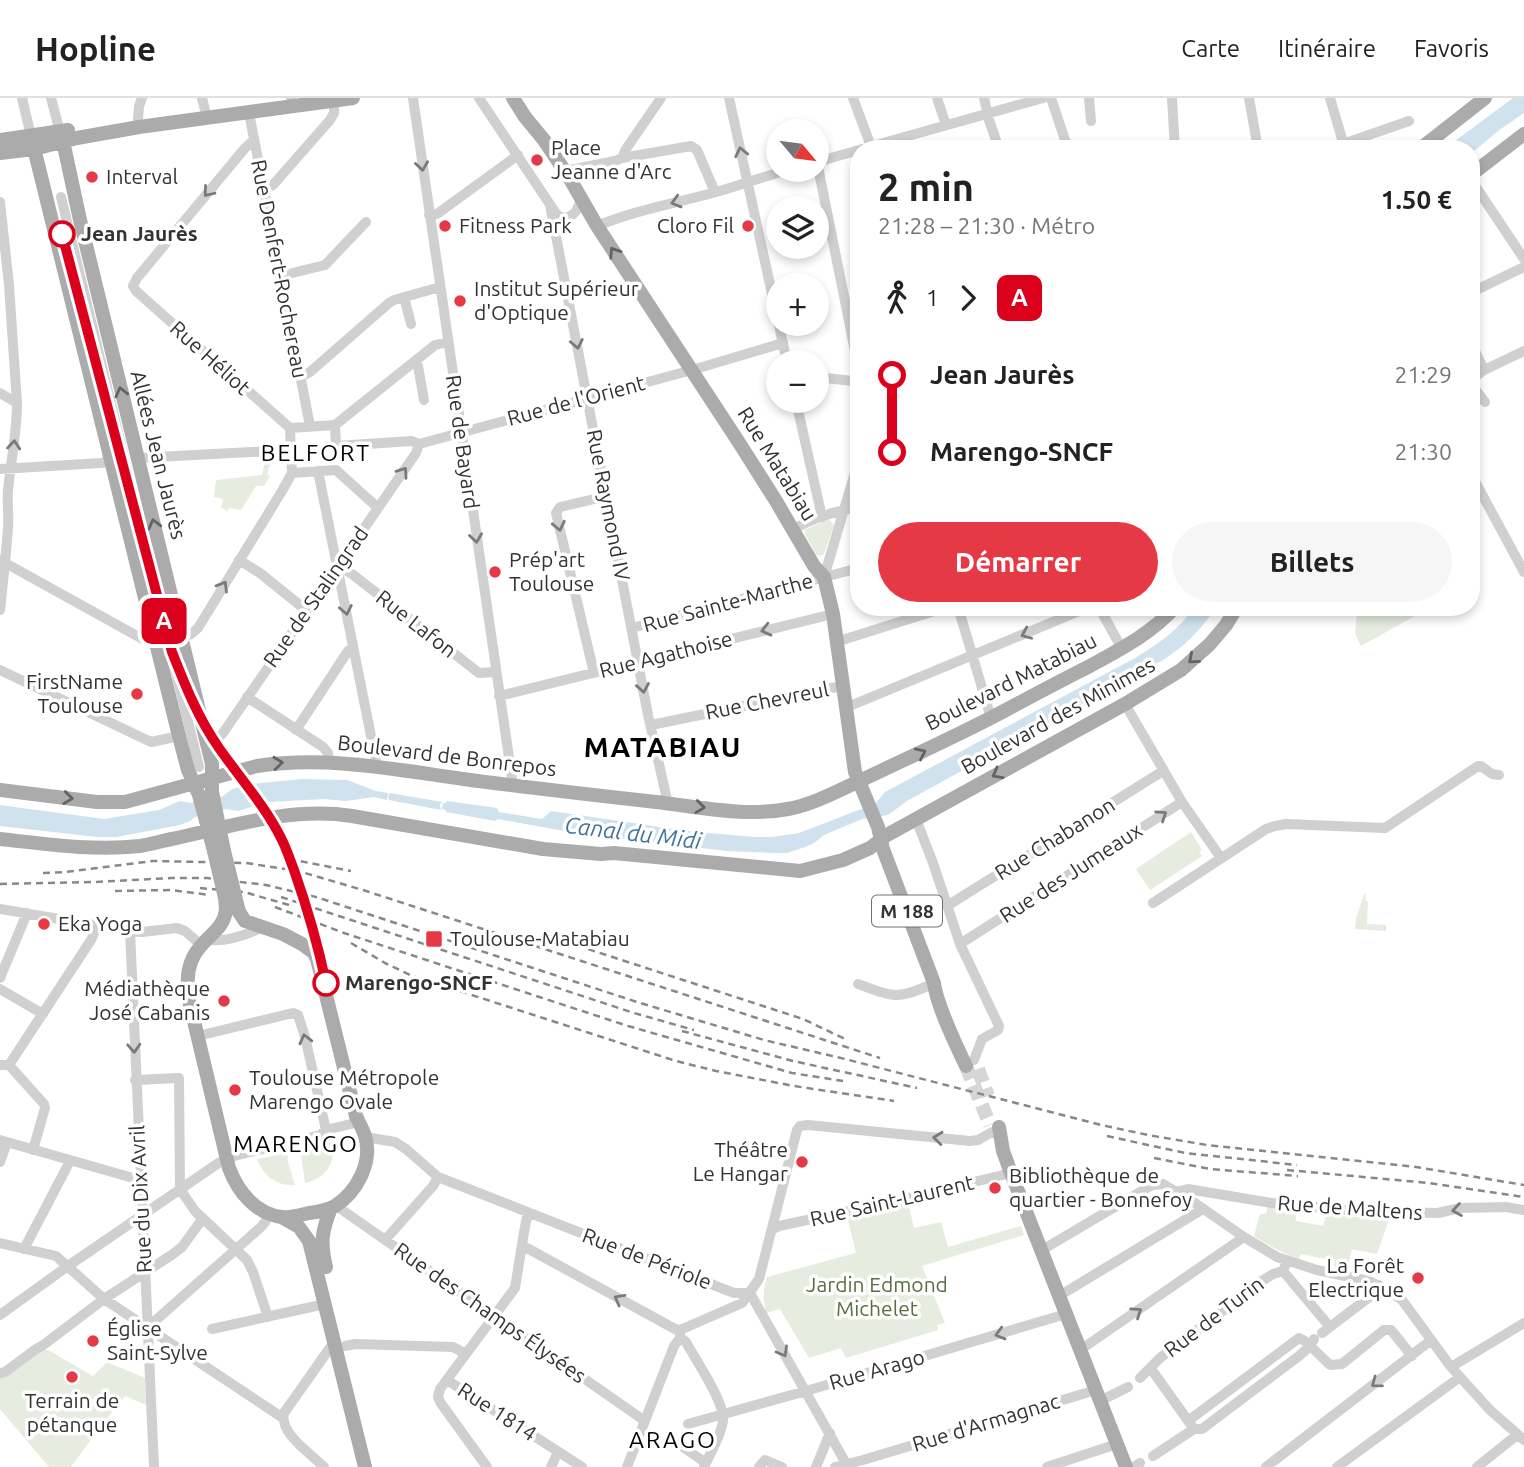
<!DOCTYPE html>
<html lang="fr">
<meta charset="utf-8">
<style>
body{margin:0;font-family:Ubuntu,sans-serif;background:#f6f6f6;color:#222;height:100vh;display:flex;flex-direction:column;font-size:26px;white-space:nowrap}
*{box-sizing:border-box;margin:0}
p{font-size:23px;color:#767676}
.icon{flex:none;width:38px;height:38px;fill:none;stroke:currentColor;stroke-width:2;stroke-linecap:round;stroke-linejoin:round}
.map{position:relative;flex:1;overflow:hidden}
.details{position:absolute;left:850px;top:42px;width:630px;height:476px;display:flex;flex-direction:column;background:#fff;border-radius:28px;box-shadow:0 4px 10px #0003}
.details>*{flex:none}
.badge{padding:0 14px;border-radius:10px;font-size:24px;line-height:46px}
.needle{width:46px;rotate:119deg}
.tools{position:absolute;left:766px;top:21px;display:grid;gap:14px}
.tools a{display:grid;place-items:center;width:63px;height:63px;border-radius:50%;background:#fff;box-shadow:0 4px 10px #0003;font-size:35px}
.map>.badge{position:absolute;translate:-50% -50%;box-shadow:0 0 0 4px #fff}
.legs{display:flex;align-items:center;gap:10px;height:77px;padding:0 28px;font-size:23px}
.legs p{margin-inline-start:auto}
.overview{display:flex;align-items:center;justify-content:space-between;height:119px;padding:0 28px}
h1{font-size:38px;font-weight:700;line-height:52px}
.cta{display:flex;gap:14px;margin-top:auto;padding:14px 28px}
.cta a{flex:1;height:80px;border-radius:42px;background:#e63946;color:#fff;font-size:28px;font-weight:700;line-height:80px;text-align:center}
.cta a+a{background:#f6f6f6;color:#222}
ul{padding:0 28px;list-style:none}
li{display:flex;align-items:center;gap:24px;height:77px;font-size:26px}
li i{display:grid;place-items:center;width:10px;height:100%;margin:0 9px;background:currentColor}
li i::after{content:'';width:18px;height:18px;margin:-9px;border:5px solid;border-radius:50%;background:#fff}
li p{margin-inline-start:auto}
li:first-child i{background:linear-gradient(#0000 50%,currentColor 0)}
li:last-child i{background:linear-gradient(currentColor 50%,#0000 0)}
header{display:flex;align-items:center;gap:42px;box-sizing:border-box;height:98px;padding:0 35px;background:#fff;border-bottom:2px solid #e0e0e0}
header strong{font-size:33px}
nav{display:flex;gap:38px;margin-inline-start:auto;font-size:24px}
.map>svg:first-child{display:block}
.green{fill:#e6ecdf}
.water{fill:#cfe2ee}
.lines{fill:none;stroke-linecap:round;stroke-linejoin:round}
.major-tunnel{stroke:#d6d6d6;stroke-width:14;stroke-dasharray:14 7;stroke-linecap:butt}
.minor{stroke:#d0d0d0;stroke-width:10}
.major{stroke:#ababab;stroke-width:14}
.rail{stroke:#888;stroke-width:2.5;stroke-dasharray:7 5;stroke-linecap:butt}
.major-bridge{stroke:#ababab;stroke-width:14}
.oneway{stroke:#7a7a7a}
.oneway2{stroke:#636363}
.line-1-casing{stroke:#fff;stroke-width:16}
.line-1{stroke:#db001b;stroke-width:10}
.poi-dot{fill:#e63946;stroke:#fff;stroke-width:2.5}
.stop-1-dot{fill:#fff;stroke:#db001b;stroke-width:3.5}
.labels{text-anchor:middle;stroke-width:7;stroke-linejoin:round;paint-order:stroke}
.shield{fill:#fff;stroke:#707070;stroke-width:2}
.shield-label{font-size:19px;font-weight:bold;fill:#333}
.poi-label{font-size:21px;fill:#333;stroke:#fff;text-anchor:start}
.stop-label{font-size:21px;font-weight:bold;fill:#333;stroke:#fff;text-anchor:start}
.street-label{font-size:21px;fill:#333;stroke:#fff}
.park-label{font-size:21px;fill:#56703f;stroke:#fff}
.neighbourhood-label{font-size:23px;letter-spacing:2px;fill:#000;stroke:#fff}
.water-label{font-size:23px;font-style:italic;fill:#3f7597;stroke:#fff}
.district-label{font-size:28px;font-weight:bold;letter-spacing:2px;fill:#000;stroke:#fff}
</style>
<header>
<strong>Hopline</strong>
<nav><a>Carte</a><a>Itinéraire</a><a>Favoris</a></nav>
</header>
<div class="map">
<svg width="1524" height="1369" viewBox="0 0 1524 1369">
<rect width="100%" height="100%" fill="#fff"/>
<path class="green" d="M266 359H272L267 376 270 378 264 388H256L241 412 229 410 228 413 221 410 223 401 214 399 216 382 262 377Z
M829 421 834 427 824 456 820 458 816 457 805 436V432Z
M1354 509H1431L1361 548 1355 535 1357 516Z
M1191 734 1202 752 1199 754 1202 758 1150 792 1136 771Z
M1365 794 1366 803H1368L1367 826 1386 827V833L1355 831 1356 820Z
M333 1043C336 1065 326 1080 305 1085L301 1057H299L298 1052Z
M287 1055 288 1060 287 1061 295 1087C277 1088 264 1079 257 1061Z
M908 1105 914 1130 941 1124 948 1149 1021 1128 1024 1137 922 1168 945 1225 937 1227 938 1232 846 1260 841 1250 809 1260 780 1211 766 1215C763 1202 763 1192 767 1179L856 1155 847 1119Z
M1268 1106 1295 1112 1296 1123 1323 1128 1326 1117 1389 1121 1377 1156 1352 1151 1347 1172 1334 1169 1335 1163 1301 1156 1299 1161C1283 1155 1269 1148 1254 1138L1260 1116H1266Z
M39 1252H48L93 1278 107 1264 145 1280 146 1307 125 1298 100 1329 71 1369H49L0 1311V1279Z"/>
<path class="water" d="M1513 0H1524V15L1498 33 1472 55V51H1444Z
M1194 509H1216C1202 531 1185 548 1163 562L907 703 888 717 862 721 824 737 814 745 805 749 787 755H773L727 753 575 735 498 721 495 723 446 714V712L442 711 443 705H446L447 703 497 710 499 714 542 721 551 713 687 733 754 739H772L799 735 833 722 876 705 885 694 1135 560C1158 546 1179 532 1194 509Z
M302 681 347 682 376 693 388 695 387 702 374 699 346 703 324 701 268 704 238 713 226 711 195 719 190 723 180 727 116 739H97L0 728V707L104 721 159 712 180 703 191 705 223 698 232 691 252 686Z
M390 695 442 704 440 707 441 712 389 702 388 698Z"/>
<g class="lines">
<path class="major-tunnel" d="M966 968 990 1027
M978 971 988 998"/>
<path class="minor" d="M22 0 31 38
M51 0 60 34
M202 0 205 12
M413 0 513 687
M479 0 557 117 563 120C575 119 578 111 581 101
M729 0 787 264
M853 0 872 51
M937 0 946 27
M984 0 989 22 999 51
M1051 0 1068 51
M1089 0 1091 23
M1172 0 1175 51
M1249 0 1258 51
M1330 0 1345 51
M291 1V0
M249 15 310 328
M138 21 139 8 142 0
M253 43 245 50 137 180 133 188 136 193 290 330
M1343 46 1409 23
M862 51 1043 0
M859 52 817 64 859 273
M622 60 626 51 661 0
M565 73 615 63 622 60 691 48 697 52 715 94
M1472 83 1524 161
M264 92 273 87 330 22 334 15V3
M61 99 199 669
M0 104 9 187 17 305C17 334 11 362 8 392 7 405 9 417 8 430 6 457 3 485 0 512
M550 107 648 617 668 706
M429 117 437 116 518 57
M597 128C635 112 677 105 716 94 741 87 764 78 789 72
M280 178 325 167 366 124
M1472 194 1524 169
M404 199 411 226
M1472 247 1484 272
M415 264 418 268 424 302
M300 279 310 274 389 205 394 202 440 189
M817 279 852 283 859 282
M1472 281 1484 272 1524 253
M1472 287 1485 304
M0 295 17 305
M796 303 822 419
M335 327 336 348 412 343 419 346 692 272 783 245
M335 327 435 247 448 244
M137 360 291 352
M0 371 101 365 111 363
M318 373 377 668
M292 375 336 372 378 410
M292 375 290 330 335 327
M1472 378 1524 474
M793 432C811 420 837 413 859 409
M0 462 157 549
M239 462 260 475 307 513
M338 468 352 476 479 575 495 574
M824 479 859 361
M958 509 991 620
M1099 509 1122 551
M632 530 859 470
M181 540 191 536 198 530 282 393 292 375
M836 544 947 509
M0 572 151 644 179 638
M594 575 556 415 560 409 607 398
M499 598 833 516
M247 599 323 649 328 655 329 663
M1125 606 1182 704 1221 760
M845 610 1089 509
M651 627 831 590 842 589
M296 632 348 553 353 550
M208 650 223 635 416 355 419 346
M916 721 933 765 960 846 999 928 998 932 982 941 974 962
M1153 805 1266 731 1275 728 1286 726 1385 730 1478 668H1481L1492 676 1499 677
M947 808 1163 673
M0 811 130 833 142 834 177 830 185 833 201 847
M130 833 154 1369
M208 841C223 846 250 835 264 829
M960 846 1182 704
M0 880 27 815
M858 886C870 890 884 897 896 897 909 897 923 890 934 885
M0 891 43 916
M198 938 293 915 298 917 305 939 326 1032
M0 967H9L44 1006 45 1010 33 1052
M9 967 91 842 97 828
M135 982 179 980 180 1091
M365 1039 395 1044 406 1051 438 1079 734 1195H750
M0 1042 140 1082
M0 1064 7 1044
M180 1091 195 1113 247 1162 253 1174 268 1219
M1176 1094 1188 1091 1272 1105 1356 1113 1438 1115 1460 1110 1506 1109 1524 1112
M335 1107 645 1323
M773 1131 779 1128 896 1103 1011 1075
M385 1142 433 1088 438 1079
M0 1145 56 1158 104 1201 283 1320
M522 1149 527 1150 675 1231 680 1232 742 1205 759 1181 797 1032 800 1028 808 1027 970 1043 978 1042 992 1034 997 1036 1001 1042
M24 1151 70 1063
M1042 1152 1152 1087 1163 1086 1195 1105 1244 1139 1277 1159 1317 1172 1369 1183 1389 1193 1402 1202 1451 1269 1490 1312 1524 1342
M1283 1173 1330 1229
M750 1195 848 1369
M1059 1198 1198 1114 1202 1110
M0 1217 68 1168 220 1064 234 1058 320 1037 326 1032 359 1024
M147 1230 261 1129 266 1123 267 1115
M212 1231 325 1206
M680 1232V1240L686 1244C695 1261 726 1306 723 1323 721 1339 710 1355 704 1369
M1322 1235 1376 1194 1379 1187
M345 1248 355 1246 453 1249 466 1256
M1080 1252 1244 1139
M1451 1269 1524 1225
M1149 1271 1160 1260 1262 1183 1273 1176 1283 1173 1287 1163
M0 1275 5 1274 36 1251 42 1248 104 1201 173 1156 182 1149 203 1120
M1140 1280 1149 1271 1154 1275 1194 1331 1153 1358
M447 1282 582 1369
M1100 1303 1128 1289
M1188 1323 1299 1240 1305 1243 1330 1267 1342 1266 1384 1232H1391L1412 1258
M688 1326 806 1293 1066 1216
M1194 1331H1202L1299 1258 1310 1248 1314 1241
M683 1349 706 1365
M324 1369C312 1356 279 1336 284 1315L334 1244
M487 1369 440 1304 438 1299 440 1291 515 1190 524 1134 528 1114
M551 1369 558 1354
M627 1369 674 1248 680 1240
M759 1369 765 1362 782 1369
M816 1369 830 1335
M835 1369 863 1362 1096 1292
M1047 1369 1117 1346
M1134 1369 1140 1365
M1266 1369 1430 1243
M1337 1369 1460 1279
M1477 1369 1517 1337"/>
<path class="major" d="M513 0 525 19 544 42 570 81 597 128 738 343 776 403 814 468 824 479 833 516 855 674 878 729 883 751 934 885C937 908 956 947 966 968
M60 34 63 43 80 122 212 666V694L224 753
M31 38 179 638 188 672 199 697 214 753
M0 42 68 32
M1420 51 1485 0
M0 55 34 51 77 40 139 29 353 0
M1472 76 1524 36
M0 692 97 704H125L257 668C337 656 415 676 494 685 548 692 602 698 656 704 699 709 745 719 788 711 815 706 841 691 866 680 912 658 959 637 1004 613 1032 598 1060 583 1088 569 1119 552 1151 536 1175 509
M0 741C46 746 93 753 140 748 152 746 165 742 177 740 235 727 292 709 352 718L543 751 601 756 614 755 800 773 843 762 870 750 887 737 1125 606 1181 572 1210 546 1226 527 1237 509
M226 812C224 830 210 836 200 849 187 864 187 880 188 898L229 1070C238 1094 256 1116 282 1119 291 1120 300 1117 309 1115 317 1114 327 1112 335 1108 357 1094 373 1064 365 1038 363 1031 359 1025 356 1018L317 861 314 855 302 846 283 836 245 823 239 814
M999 1029 1003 1053 1011 1075 1126 1369
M283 1120 299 1129 309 1143 365 1369
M326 1169C320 1144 322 1133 331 1110"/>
<path class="rail" d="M289 761 351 773
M43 775 65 774 153 763 246 765 298 773 363 792 880 960
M0 786 94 784 171 780H207L266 787 316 799 637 904 764 942 845 961 1101 1027 1148 1037 1207 1047 1416 1069 1524 1087
M200 790 244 794 289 807
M115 793 171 792 210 797
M281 799 634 915 694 932
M275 809 344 835 628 928 792 975 843 983
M554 840 803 921 845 941
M351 845 385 865 410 877 676 963 716 973 794 988 894 1003
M682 933 793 963 917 990
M1107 1038 1185 1055 1297 1067
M1154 1060 1210 1071 1298 1078
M1287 1072 1429 1085 1524 1099"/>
<path class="major-bridge" d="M214 753 225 800 226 812
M224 753 239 814"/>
</g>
<defs><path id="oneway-chevron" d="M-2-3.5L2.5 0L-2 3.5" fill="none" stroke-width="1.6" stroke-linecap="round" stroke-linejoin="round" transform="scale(1.75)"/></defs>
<g class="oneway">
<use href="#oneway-chevron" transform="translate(741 54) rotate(-102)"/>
<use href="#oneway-chevron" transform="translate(422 68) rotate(82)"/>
<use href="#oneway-chevron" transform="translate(208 94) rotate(130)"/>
<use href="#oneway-chevron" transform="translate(676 104) rotate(164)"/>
<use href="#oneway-chevron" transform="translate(577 246) rotate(79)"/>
<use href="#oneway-chevron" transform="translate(14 347) rotate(-85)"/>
<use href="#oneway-chevron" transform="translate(403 374) rotate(-55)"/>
<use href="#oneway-chevron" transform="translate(559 428) rotate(78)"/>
<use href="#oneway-chevron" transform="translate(476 440) rotate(82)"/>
<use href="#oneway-chevron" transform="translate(223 488) rotate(-59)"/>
<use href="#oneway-chevron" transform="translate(346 512) rotate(79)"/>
<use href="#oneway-chevron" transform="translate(766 532) rotate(166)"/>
<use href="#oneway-chevron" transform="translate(1026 536) rotate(157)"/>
<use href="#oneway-chevron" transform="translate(643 590) rotate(80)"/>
<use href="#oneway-chevron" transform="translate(1162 717) rotate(-34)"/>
<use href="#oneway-chevron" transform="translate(305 941) rotate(-104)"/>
<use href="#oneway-chevron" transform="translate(134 950) rotate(87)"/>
<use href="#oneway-chevron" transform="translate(938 1040) rotate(-174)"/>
<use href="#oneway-chevron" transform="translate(1457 1112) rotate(171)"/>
<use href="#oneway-chevron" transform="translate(619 1201) rotate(-151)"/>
<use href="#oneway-chevron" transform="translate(1137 1214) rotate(-34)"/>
<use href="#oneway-chevron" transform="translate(1000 1236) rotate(164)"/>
<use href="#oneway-chevron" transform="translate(783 1254) rotate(60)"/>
<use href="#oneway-chevron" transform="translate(1376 1285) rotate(143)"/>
</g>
<g class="oneway2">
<use href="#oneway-chevron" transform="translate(614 154) rotate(-123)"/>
<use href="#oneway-chevron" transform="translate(121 294) rotate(-104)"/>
<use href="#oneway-chevron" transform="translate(154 426) rotate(-104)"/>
<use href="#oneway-chevron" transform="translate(1193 561) rotate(139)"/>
<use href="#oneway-chevron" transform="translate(921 655) rotate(-25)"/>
<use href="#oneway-chevron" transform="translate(278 665) rotate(-6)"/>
<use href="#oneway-chevron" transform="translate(997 676) rotate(151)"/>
<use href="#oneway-chevron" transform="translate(68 700) rotate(7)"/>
<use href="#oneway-chevron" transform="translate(700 709) rotate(7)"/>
</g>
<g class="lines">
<defs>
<path id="line-1" d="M62 136 172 554C185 587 198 620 219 650 240 680 266 709 282 742 287 752 290 762 294 772 307 809 318 847 326 885"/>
</defs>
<use href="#line-1" class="line-1-casing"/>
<use href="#line-1" class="line-1"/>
</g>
<g class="poi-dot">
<circle cx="537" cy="62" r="7"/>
<circle cx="92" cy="79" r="7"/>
<circle cx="445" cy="128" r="7"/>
<circle cx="748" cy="128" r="7"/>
<circle cx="460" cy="203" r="7"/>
<circle cx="495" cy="474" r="7"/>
<circle cx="137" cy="596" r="7"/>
<circle cx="44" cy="826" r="7"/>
<rect x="425" y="832" width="18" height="18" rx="3.5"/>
<circle cx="224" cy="903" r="7"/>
<circle cx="235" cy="992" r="7"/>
<circle cx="802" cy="1064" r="7"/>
<circle cx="995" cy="1090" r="7"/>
<circle cx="1418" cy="1180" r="7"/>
<circle cx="93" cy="1243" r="7"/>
<circle cx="72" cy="1279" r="7"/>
</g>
<g class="stop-1-dot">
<circle cx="62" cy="136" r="12"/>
<circle cx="326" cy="885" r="12"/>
</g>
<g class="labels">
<rect class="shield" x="872" y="797.5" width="70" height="31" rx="5"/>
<g class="shield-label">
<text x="907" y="820">M 188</text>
</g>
<g class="poi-label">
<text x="551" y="57">Place<tspan x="551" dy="24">Jeanne d'Arc</tspan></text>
<text x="106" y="86">Interval</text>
<text x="459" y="135">Fitness Park</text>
<text x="734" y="135" text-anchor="end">Cloro Fil</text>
<text x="474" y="198">Institut Supérieur<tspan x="474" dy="24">d'Optique</tspan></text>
<text x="509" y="469">Prép'art<tspan x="509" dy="24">Toulouse</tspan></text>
<text x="123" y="591" text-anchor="end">FirstName<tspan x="123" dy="24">Toulouse</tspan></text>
<text x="58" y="833">Eka Yoga</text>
<text x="450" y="848">Toulouse-Matabiau</text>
<text x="210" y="898" text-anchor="end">Médiathèque<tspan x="210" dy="24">José Cabanis</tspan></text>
<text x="249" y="987">Toulouse Métropole<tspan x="249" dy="24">Marengo Ovale</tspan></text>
<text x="788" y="1059" text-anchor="end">Théâtre<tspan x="788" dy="24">Le Hangar</tspan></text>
<text x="1009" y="1085">Bibliothèque de<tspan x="1009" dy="24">quartier - Bonnefoy</tspan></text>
<text x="1404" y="1175" text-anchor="end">La Forêt<tspan x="1404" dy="24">Electrique</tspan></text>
<text x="107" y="1238">Église<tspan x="107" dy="24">Saint-Sylve</tspan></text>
<text x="72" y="1310" text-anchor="middle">Terrain de<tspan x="72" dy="24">pétanque</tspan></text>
</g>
<g class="stop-label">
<text x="81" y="143">Jean Jaurès</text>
<text x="345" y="892">Marengo-SNCF</text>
</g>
<g class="street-label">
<text transform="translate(279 171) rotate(79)" y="7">Rue Denfert-Rochereau</text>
<text transform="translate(210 260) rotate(42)" y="7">Rue Héliot</text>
<text transform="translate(576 303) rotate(-15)" y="7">Rue de l'Orient</text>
<text transform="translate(462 344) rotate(82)" y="7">Rue de Bayard</text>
<text transform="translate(158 357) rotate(76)" y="7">Allées Jean Jaurès</text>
<text transform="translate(777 366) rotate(58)" y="7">Rue Matabiau</text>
<text transform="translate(608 407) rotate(79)" y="7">Rue Raymond IV</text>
<text transform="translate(316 499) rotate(-55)" y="7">Rue de Stalingrad</text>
<text transform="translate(728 505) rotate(-15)" y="7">Rue Sainte-Marthe</text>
<text transform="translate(416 526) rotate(38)" y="7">Rue Lafon</text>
<text transform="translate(666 557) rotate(-14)" y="7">Rue Agathoise</text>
<text transform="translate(1011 584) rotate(-27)" y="7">Boulevard Matabiau</text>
<text transform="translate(767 603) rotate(-11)" y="7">Rue Chevreul</text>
<text transform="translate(1058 618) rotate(-29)" y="7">Boulevard des Minimes</text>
<text transform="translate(447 658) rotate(7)" y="7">Boulevard de Bonrepos</text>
<text transform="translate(1055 741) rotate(-32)" y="7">Rue Chabanon</text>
<text transform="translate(1071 775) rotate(-33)" y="7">Rue des Jumeaux</text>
<text transform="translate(141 1101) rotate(-93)" y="7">Rue du Dix Avril</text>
<text transform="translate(892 1103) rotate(-13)" y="7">Rue Saint-Laurent</text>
<text transform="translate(1350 1110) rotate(4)" y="7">Rue de Maltens</text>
<text transform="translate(647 1161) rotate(21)" y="7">Rue de Périole</text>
<text transform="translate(490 1215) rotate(35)" y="7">Rue des Champs Élysées</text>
<text transform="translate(1214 1219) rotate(-37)" y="7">Rue de Turin</text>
<text transform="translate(877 1272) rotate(-16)" y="7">Rue Arago</text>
<text transform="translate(497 1314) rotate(33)" y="7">Rue 1814</text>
<text transform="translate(986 1325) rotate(-17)" y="7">Rue d'Armagnac</text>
</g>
<g class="park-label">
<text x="877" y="1194">Jardin Edmond<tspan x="877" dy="24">Michelet</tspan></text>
</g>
<g class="neighbourhood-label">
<text x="316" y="363">BELFORT</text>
<text x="296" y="1054">MARENGO</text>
<text x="673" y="1350">ARAGO</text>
</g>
<g class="water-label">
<text transform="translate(633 735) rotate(7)" y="8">Canal du Midi</text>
</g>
<g class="district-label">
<text x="663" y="659">MATABIAU</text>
</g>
</g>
</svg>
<div class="tools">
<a><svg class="needle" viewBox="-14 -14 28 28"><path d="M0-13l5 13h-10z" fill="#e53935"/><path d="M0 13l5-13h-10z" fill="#767676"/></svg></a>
<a><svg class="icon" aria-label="layers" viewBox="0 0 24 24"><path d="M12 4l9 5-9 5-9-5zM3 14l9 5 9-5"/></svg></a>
<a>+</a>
<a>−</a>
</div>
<b class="badge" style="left:164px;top:523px;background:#db001b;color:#fff">A</b>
<section class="details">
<div class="overview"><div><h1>2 min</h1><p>21:28 – 21:30 · Métro</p></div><b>1.50 €</b></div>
<div class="legs"><svg class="icon" aria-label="walk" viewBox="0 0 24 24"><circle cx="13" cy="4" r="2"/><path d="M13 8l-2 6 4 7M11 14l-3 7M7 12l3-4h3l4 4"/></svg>1<svg class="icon" aria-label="forward" viewBox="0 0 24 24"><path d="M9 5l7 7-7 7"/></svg><b class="badge" style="background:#db001b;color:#fff">A</b></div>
<ul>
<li><i style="color:#db001b"></i><b>Jean Jaurès</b><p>21:29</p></li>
<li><i style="color:#db001b"></i><b>Marengo-SNCF</b><p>21:30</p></li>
</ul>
<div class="cta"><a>Démarrer</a><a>Billets</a></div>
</section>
</div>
